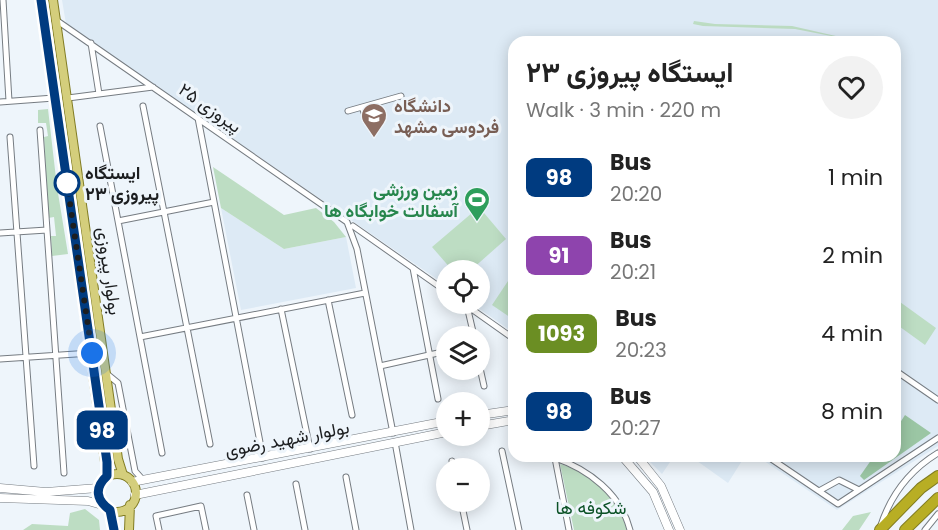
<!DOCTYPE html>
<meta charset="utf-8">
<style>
body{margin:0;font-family:Poppins,Vazirmatn,sans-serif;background:#f2f2f2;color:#222;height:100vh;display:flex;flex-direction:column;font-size:22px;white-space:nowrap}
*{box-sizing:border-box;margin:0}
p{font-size:20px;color:#767676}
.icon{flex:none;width:33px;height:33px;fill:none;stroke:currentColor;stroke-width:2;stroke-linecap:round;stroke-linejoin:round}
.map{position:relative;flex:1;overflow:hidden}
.side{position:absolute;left:508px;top:36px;width:393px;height:426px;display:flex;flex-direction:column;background:#fff;border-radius:18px;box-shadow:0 3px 15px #0003}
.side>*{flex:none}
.badge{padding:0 12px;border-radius:9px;font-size:21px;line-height:39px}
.buttons{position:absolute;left:436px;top:260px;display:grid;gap:12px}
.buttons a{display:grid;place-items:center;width:54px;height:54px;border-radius:50%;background:#fff;box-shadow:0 3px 15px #0003;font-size:30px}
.you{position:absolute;width:30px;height:30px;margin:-15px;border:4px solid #fff;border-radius:50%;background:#1a73e8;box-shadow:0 0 0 9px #1a73e833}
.map>.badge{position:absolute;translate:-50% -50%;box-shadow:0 0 0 3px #fff}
.round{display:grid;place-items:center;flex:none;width:63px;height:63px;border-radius:32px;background:#f2f2f2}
.head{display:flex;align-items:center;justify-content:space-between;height:102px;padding:0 18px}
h1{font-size:28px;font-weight:700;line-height:45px}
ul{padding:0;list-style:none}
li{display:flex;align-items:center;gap:18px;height:78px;padding:0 18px}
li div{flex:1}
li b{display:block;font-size:22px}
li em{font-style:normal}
li .badge{min-width:66px;font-weight:700;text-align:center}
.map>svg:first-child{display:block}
.built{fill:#ddeaf5}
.green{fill:#bdddc3}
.forest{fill:#9bc6a4}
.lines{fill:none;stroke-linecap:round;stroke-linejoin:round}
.street-casing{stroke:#767c82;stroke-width:7}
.secondary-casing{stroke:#767c82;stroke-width:9}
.primary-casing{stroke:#817c23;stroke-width:10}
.highway-casing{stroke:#817c23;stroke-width:12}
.street{stroke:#fff;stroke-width:5}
.secondary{stroke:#fff;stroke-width:8}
.primary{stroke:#d4ce7c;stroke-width:8}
.highway{stroke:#b8ae24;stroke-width:10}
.line-casing{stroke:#fff;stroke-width:14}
.line{stroke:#003b80;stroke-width:9}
.walk{stroke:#1c1e20;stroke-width:6;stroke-dasharray:0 10.8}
.stop-dot{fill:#fff;stroke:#003b80;stroke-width:3}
.labels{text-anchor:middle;stroke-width:6;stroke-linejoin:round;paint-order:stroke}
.education-label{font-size:18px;font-weight:bold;fill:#785e54;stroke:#eef5fb;text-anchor:start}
.street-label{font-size:18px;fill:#1c1e20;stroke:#eef5fb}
.stop-label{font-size:18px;font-weight:bold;fill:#1c1e20;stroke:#eef5fb;text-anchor:start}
.leisure-label{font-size:18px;font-weight:bold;fill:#27864d;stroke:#eef5fb;text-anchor:end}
.park-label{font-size:18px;fill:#0c5227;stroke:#eef5fb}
</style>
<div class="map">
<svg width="938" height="530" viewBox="0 0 938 530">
<rect width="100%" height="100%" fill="#eef5fb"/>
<path class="built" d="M62 0H938V446L837 510 757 456H896V42H514V333L471 303H480V270H447V286L66 24Z
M221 208 284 249 346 237 356 288 241 310Z
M644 456H674L662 474Z
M690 456H745L728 483Z"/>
<path class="green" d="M694 21 715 24 792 26 862 42 795 29 703 26 693 24Z
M48 109 57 187 68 254 52 256 51 236H56L54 217 48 218 44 137 48 136 46 123H38V110Z
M213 167 284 215 316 208 334 222 346 237 284 249 221 208Z
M479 207 506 239 471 270H452L432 247Z
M514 272V320L492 305Z
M900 302 936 328 925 345 896 324V309Z
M560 464C590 472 619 500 627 530H574Z
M85 509 99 520 100 530H23L32 524 68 526 70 513Z
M871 512 859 530H842L853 516Z"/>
<path class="forest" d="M905 415 931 433 864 480 860 476 874 456H896V429Z"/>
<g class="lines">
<defs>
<path id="street" d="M3 0 9 101
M56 20 347 222 357 249 393 433
M91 43 99 94
M896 52V51
M68 98 153 87
M0 102 54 98
M143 106 210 444
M362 107 366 118
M348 111 401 96
M198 118 263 458
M100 126 162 453
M40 130 64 473
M10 137 34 466
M118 221 214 202
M353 226 447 292
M0 233 47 230
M413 268 438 399
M328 300 352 415
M463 303 514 339
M467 306 474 336
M281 309 310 449
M140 337 365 293
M0 359 91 353
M380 366 447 351
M480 368 484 386
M896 371 938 400
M107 374 118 383 135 471 143 480
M395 442 411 530
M502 451 519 530
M767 456 838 504 938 438
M452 461 454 468
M346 477 356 530
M296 484 305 530
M819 491 839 480 859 490
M247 495 254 530
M461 501 467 530
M881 525C891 495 910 470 938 453
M159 530 156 516 201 506 206 530
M569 530 555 458C588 469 621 494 630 530
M925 530 938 514"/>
<path id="secondary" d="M480 415 514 410
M480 426 514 420
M622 456 653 492 669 530
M637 456 661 486 680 530
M132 482 447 421
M0 488 46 492 98 488
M135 495 447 432
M0 498 88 501 102 505"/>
<path id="primary" d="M41 0 107 476
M53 0 118 459 123 475
M98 493a19 19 0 1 1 38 0a19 19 0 1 1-38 0Z
M110 510 114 530
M129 530 130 505"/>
<path id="highway" d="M880 530 921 488 938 476
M905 530 938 498"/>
</defs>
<use href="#street" class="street-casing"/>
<use href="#secondary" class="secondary-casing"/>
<use href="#primary" class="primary-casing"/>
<use href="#highway" class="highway-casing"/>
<use href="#street" class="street"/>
<use href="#secondary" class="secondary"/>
<use href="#primary" class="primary"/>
<use href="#highway" class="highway"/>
</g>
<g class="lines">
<defs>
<path id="line" d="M41 0 107 462V476C94 488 96 500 110 510L114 530"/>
</defs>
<use href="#line" class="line-casing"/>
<use href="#line" class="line"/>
<path class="walk" d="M67 183 92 353"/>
</g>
<defs>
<symbol id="university-pin" viewBox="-11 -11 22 30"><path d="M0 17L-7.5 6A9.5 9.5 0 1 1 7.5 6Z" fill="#8d6e63" stroke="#eef5fb"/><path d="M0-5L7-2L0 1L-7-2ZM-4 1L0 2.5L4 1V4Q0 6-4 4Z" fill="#fff"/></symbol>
<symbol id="stadium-pin" viewBox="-11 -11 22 30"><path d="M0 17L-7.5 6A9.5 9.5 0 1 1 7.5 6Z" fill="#2e9e5b" stroke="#eef5fb"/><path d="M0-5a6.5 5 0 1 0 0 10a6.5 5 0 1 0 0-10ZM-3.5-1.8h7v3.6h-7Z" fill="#fff"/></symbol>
</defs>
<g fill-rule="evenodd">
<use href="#university-pin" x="359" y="101" width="30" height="40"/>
<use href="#stadium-pin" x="462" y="185" width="30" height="40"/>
</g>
<circle class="stop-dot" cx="67" cy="183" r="12"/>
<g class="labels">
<g class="education-label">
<text x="394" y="112">دانشگاه<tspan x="394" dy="21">فردوسی مشهد</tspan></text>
</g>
<g class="street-label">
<text transform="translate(210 108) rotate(35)" y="6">پیروزی ۲۵</text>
<text transform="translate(109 271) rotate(82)" y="6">بولوار پیروزی</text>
<text transform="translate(287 439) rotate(-11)" y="6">بولوار شهید رضوی</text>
</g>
<g class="stop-label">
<text x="85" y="179">ایستگاه<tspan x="85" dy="21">پیروزی ۲۳</tspan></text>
</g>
<g class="leisure-label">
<text x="458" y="196">زمین ورزشی<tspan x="458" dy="21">آسفالت خوابگاه ها</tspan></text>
</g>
<g class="park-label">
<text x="591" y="514">شکوفه ها</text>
</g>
</g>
</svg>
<div class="buttons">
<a><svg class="icon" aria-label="locate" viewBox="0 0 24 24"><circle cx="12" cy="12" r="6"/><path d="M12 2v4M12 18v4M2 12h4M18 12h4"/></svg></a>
<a><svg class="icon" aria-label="layers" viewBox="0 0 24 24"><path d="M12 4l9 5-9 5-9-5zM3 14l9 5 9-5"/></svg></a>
<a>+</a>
<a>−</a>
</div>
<div class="you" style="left:92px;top:353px"></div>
<b class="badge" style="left:102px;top:430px;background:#003b80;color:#fff">98</b>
<section class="side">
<div class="head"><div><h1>ایستگاه پیروزی ۲۳</h1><p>Walk · 3 min · 220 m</p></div><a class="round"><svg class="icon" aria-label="heart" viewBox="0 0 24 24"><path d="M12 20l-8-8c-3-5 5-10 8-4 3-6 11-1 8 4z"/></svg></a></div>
<ul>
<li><span class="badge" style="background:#003b80;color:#fff">98</span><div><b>Bus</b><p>20:20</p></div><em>1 min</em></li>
<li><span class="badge" style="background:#8e44ad;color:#fff">91</span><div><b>Bus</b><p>20:21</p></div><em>2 min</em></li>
<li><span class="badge" style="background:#6b8e23;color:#fff">1093</span><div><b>Bus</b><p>20:23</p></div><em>4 min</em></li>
<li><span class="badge" style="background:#003b80;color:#fff">98</span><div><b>Bus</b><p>20:27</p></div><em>8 min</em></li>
</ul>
</section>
</div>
